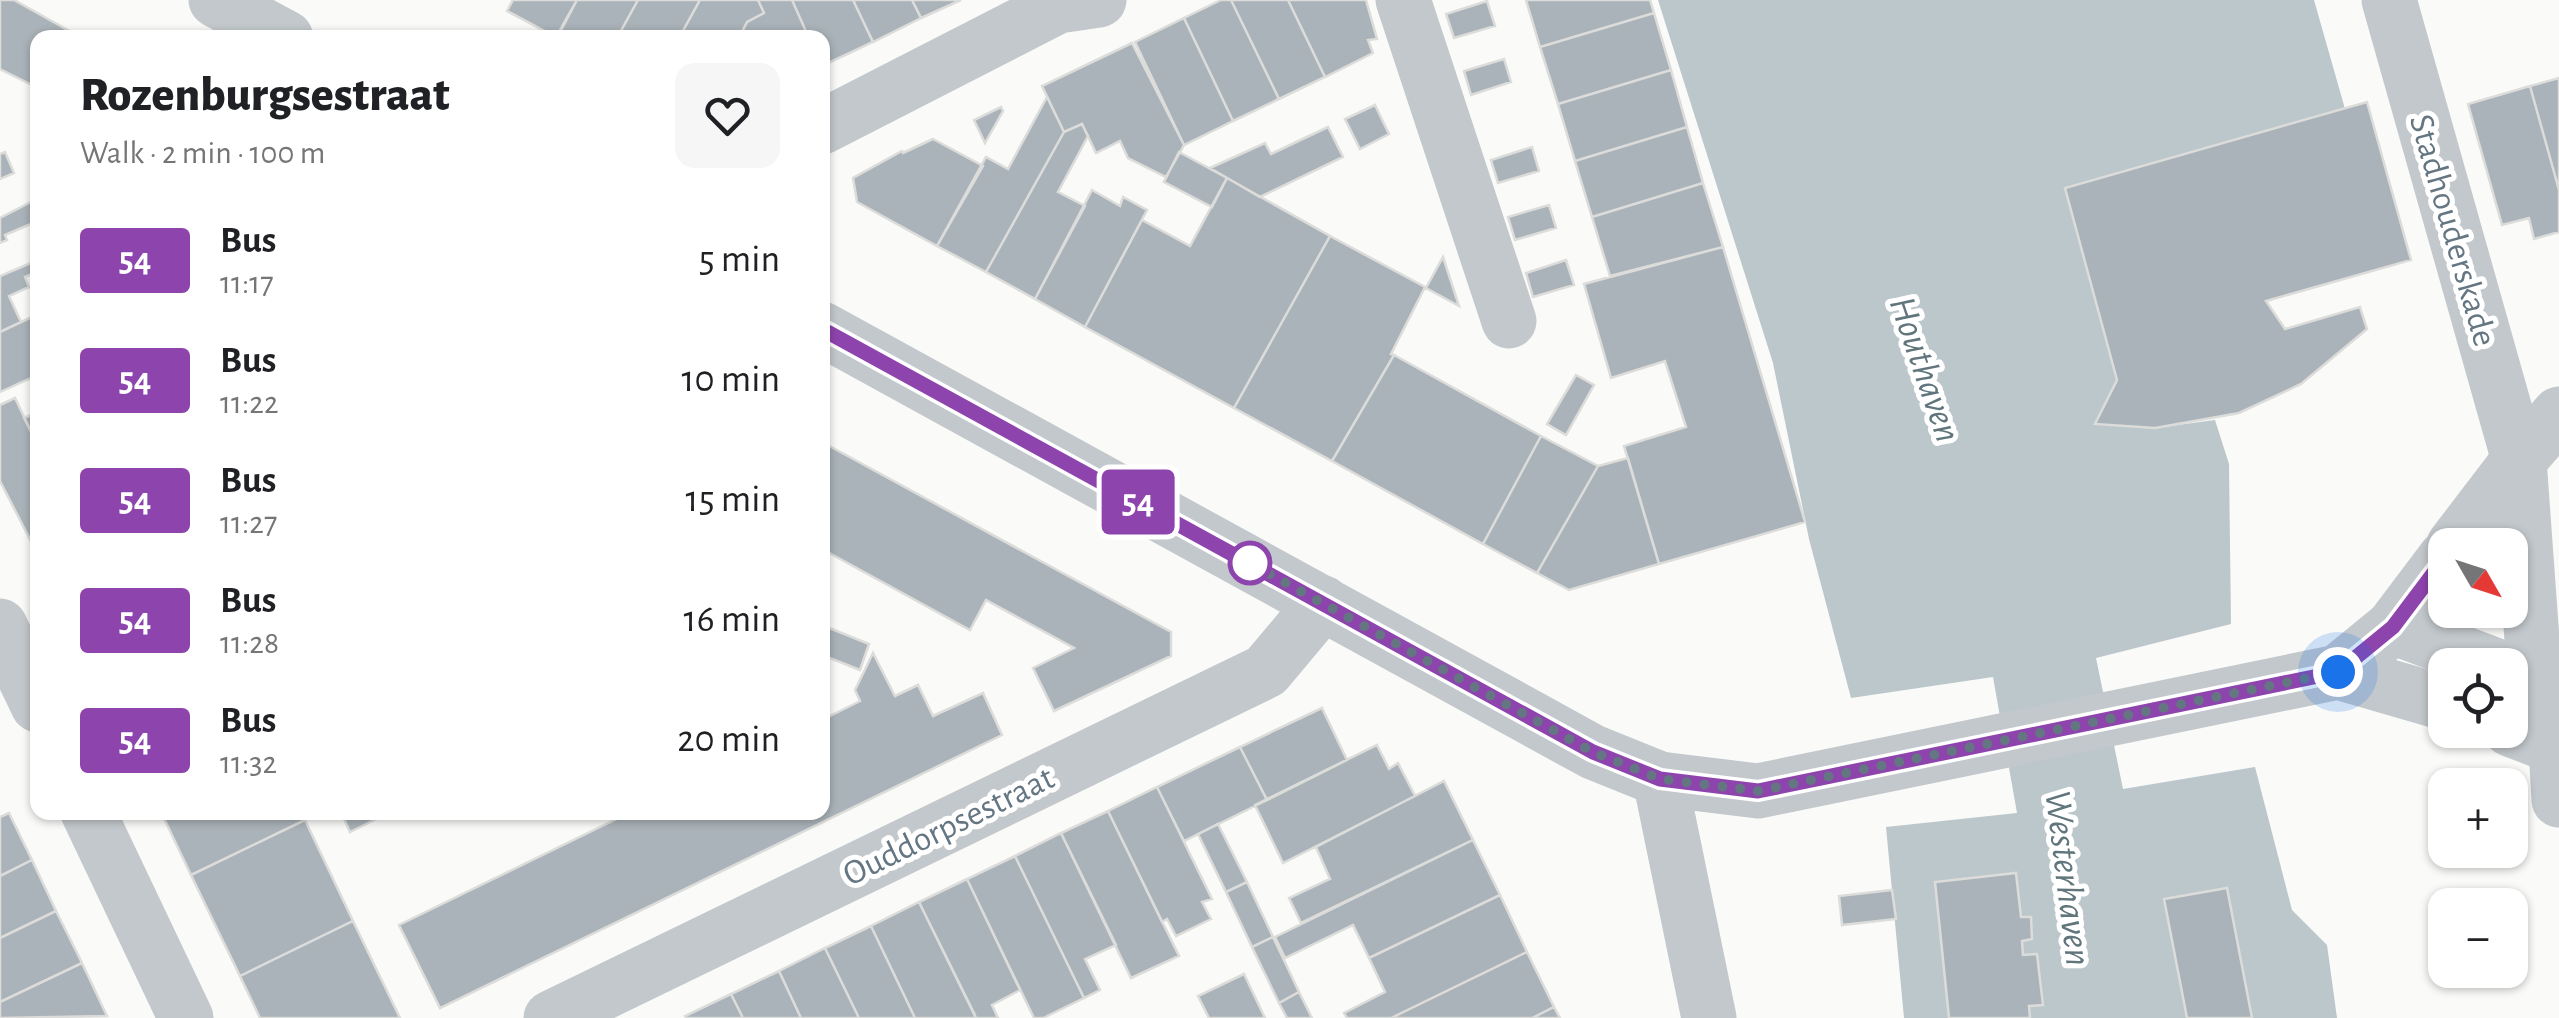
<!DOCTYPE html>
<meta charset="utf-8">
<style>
body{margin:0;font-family:"Alegreya Sans",sans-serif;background:#f6f6f6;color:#202124;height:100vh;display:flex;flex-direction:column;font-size:38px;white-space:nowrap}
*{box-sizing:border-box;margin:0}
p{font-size:32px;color:#757577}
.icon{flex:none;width:55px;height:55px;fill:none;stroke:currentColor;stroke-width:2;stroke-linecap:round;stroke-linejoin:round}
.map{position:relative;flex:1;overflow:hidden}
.sheet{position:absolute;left:30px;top:30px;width:800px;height:790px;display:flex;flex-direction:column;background:#fff;border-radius:20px;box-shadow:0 2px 8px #0004}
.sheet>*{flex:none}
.badge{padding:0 20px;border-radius:8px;font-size:35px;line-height:65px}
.needle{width:65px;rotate:129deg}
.controls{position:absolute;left:2428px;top:528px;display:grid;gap:20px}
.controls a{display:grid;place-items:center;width:100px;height:100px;border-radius:20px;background:#fff;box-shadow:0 2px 8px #0004;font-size:50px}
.you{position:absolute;width:50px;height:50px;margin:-25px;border:8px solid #fff;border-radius:50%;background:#1a73e8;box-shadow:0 0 0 15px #1a73e833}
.map>.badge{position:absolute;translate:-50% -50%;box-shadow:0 0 0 5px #fff}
.round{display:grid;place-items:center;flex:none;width:105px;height:105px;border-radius:20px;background:#f6f6f6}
.overview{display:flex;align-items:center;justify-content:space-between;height:170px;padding:0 50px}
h1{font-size:48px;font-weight:800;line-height:75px}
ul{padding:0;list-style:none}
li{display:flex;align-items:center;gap:30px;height:120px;padding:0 50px}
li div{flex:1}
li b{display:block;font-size:38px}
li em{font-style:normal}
li .badge{min-width:110px;font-weight:700;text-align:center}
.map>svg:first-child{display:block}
.water{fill:#bbc7cb}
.building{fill:#aab3b9;stroke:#dcdcda;stroke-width:2.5}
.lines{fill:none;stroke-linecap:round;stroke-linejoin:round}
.minor{stroke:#c3c8cc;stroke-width:55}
.tertiary{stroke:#c3c8cc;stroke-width:55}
.line-casing{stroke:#fff;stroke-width:22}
.line{stroke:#8e44ad;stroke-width:15}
.walk{stroke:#657683;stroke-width:10;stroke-dasharray:0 18}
.stop-dot{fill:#fff;stroke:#8e44ad;stroke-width:5}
.labels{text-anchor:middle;stroke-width:10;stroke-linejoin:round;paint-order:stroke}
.street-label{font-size:35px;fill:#657683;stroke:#fff}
.water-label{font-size:38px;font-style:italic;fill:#60757c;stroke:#fff}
</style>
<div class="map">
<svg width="2559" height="1018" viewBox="0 0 2559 1018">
<rect width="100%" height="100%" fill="#fafaf8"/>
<path class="water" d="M1658 0H2314L2345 109 2066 188 2117 380 2095 424 2155 428 2215 420 2229 464 2231 624 2096 658 2123 789 2255 767 2292 910 2327 945 2337 1018H1904L1886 827 2017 813 1993 677 1851 698 1809 539 1773 363Z"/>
<path class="building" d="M0 0H14L82 38H38V88L0 69Z
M513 0H577L556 37 507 11Z
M577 0H638L617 38H557Z
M638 0H700L679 38H617Z
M700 0H758L764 13 747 22 739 38H679Z
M758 0H792L809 38H739L747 22 764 13Z
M792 0H853L873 42 822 66V38H809Z
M853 0H912L921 18 873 42Z
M912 0H961L921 18Z
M1221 0H1231L1279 99 1233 121 1184 18Z
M1231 0H1288L1325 77 1279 99Z
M1288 0H1366L1377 39 1368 40 1373 53 1325 77Z
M1526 0H1650L1654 13 1540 47Z
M1487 1 1495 26 1454 38 1446 14Z
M1654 13 1671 70 1558 104 1540 47Z
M1184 18 1233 121 1184 145 1135 42Z
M1132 43 1184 145 1166 177 1128 158 1120 141 1096 153 1082 124 1064 132 1042 86Z
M1504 59 1511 82 1471 95 1464 71Z
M1671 70 1687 127 1575 161 1558 104Z
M2559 78V190L2530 86Z
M2530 86 2559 190V232L2534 239 2529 218 2502 225 2468 104Z
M1047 97 1064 132 986 272 937 246 986 157 1008 169Z
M2367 102 2411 260 2266 301 2285 329 2360 307 2367 329 2301 384 2239 413 2155 428 2095 424 2117 380 2065 188Z
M1375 105 1389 134 1360 149 1345 119Z
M1001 107 1003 111 985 143 974 120Z
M1082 124 1088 136 1058 192 1085 206 1035 299 986 272 1064 132Z
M1328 127 1343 157 1260 197 1210 168 1265 143 1271 154Z
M1687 127 1703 183 1592 217 1575 161Z
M933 139 983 166 937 246 857 202 853 178 902 151 903 153Z
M1532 147 1539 171 1498 183 1491 160Z
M5 152 14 173 0 179V154Z
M1179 152 1227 178 1212 207 1164 182Z
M1227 178 1330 236 1234 408 1085 327 1142 220 1190 246Z
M1703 183 1723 247 1610 276 1592 217Z
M1092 190 1120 206 1123 197 1147 210 1085 327 1035 299Z
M31 202 38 221 5 235 7 240 0 243V218Z
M1549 205 1556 228 1515 240 1508 217Z
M1330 236 1425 287 1391 354 1394 355 1332 461 1234 408Z
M1723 247 1805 522 1659 564 1624 446 1686 427 1665 361 1611 378 1584 284Z
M1443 257 1459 306 1426 288Z
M38 260V271L25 277 29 287 9 296 21 322 0 332V276Z
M1566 260 1574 285 1533 297 1526 273Z
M38 314V375L0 392V332Z
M1394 355 1541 436 1483 544 1332 461Z
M1576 375 1594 385 1566 435 1547 424Z
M15 398 38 446V555L0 481V405Z
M38 412V446L24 418Z
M1541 436 1598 466 1537 573 1483 544Z
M822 442 1171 632V656L1054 711 1033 668 1074 648 986 600 970 630 822 549Z
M1628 458 1659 564 1569 590 1537 573 1598 466Z
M822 625 869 644 860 670 822 655Z
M873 653 895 696 918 685 933 716 983 693 1002 735 440 1008 399 925 631 812H822V720L860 701 855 690Z
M1322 708 1347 760 1267 800 1240 747Z
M1377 745 1389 769 1398 763 1415 796 1283 863 1255 805Z
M1240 747 1267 800 1184 841 1157 787Z
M1444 781 1473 840 1301 923 1289 898 1330 879 1316 847Z
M1157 787 1212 899 1202 902 1211 919 1176 936 1167 919 1162 922 1108 811Z
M1108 811 1179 956 1131 978 1061 833Z
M161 812H301L305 820 191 875Z
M341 812H390L350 832Z
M9 813 32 860 0 876V817Z
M305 820 353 921 240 976 191 875Z
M1218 824 1247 882 1226 892 1198 834Z
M1061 833 1116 945 1085 959 1100 990 1084 998 1015 856Z
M1473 840 1500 895 1369 958 1353 925 1285 958 1275 937Z
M1015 856 1084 998 1043 1018H1034L967 879Z
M32 860 56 911 0 938V876Z
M2016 873 2021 917H2031L2032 939 2022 941 2023 955 2037 954 2043 1005 2029 1006 2030 1018H1949L1935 882Z
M967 879 1020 990 992 1005 998 1018H976L919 902Z
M1247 882 1273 937 1252 947 1226 892Z
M2227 888 2252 1018H2187L2164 899Z
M1892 890 1896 919 1842 925 1839 896Z
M1500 895 1527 952 1391 1018H1347L1344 1013 1385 992 1369 958Z
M919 902 974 1013 976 1018H915L871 926Z
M56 911 82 963 0 1002V938Z
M353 921 400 1018H260L240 976Z
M871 926 915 1018H859L825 948Z
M1273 937 1299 992 1279 1003 1252 947Z
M825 948 859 1018H801L779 971Z
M1527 952 1554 1007 1532 1018H1391Z
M82 963 107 1016 0 1018V1002Z
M779 971 801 1018H743L731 994Z
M1244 974 1265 1018H1209L1198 996Z
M1299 992 1312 1018H1287L1279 1003Z
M731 994 743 1018H687L685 1016Z
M1554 1007 1560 1018H1532Z"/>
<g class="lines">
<path class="minor" d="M1403 0 1509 321
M2389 0 2519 460 2535 681 2556 748 2559 800
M822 127 1058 6 1099 0
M0 626 38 705
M2393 627 2494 665
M1660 779 1709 1018
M88 812 186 1018
M551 1018 1266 671 1323 603"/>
<path class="tertiary" d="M216 0 286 38
M822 329 1593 752 1660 779 1758 791 2338 672 2445 703
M2454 545 2519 460 2559 414
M2338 672 2393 627 2445 558
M2510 729 2559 748"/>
</g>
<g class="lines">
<defs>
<path id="line" d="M822 329 1593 752 1660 779 1758 791 2338 672 2393 627 2445 558"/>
</defs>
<use href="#line" class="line-casing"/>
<use href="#line" class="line"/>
<path class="walk" d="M1250 563 1244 560 1593 752 1660 779 1758 791 2338 672"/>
</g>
<circle class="stop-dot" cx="1250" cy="563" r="20"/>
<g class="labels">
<g class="street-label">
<text transform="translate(2454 230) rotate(74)" y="12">Stadhouderskade</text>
<text transform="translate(948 825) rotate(-26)" y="12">Ouddorpsestraat</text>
</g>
<g class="water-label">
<text transform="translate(1926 369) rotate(71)" y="13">Houthaven</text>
<text transform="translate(2069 878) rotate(83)" y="13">Westerhaven</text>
</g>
</g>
</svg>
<div class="controls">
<a><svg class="needle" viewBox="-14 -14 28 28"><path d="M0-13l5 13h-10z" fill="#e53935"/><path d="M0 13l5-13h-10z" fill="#757577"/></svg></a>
<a><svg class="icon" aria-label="locate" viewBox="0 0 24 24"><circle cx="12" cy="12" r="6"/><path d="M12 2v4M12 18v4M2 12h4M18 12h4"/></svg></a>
<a>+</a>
<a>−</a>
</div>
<div class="you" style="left:2338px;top:672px"></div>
<b class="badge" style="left:1138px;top:502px;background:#8e44ad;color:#fff">54</b>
<section class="sheet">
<div class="overview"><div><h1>Rozenburgsestraat</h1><p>Walk · 2 min · 100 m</p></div><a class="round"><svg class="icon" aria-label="heart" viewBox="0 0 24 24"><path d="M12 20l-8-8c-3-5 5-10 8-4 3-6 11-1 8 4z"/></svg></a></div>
<ul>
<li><span class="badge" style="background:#8e44ad;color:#fff">54</span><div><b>Bus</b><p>11:17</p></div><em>5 min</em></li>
<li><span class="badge" style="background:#8e44ad;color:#fff">54</span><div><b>Bus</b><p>11:22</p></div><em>10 min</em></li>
<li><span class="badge" style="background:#8e44ad;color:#fff">54</span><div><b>Bus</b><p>11:27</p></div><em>15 min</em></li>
<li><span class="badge" style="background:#8e44ad;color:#fff">54</span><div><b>Bus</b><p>11:28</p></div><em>16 min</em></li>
<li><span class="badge" style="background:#8e44ad;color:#fff">54</span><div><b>Bus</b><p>11:32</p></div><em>20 min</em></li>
</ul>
</section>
</div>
